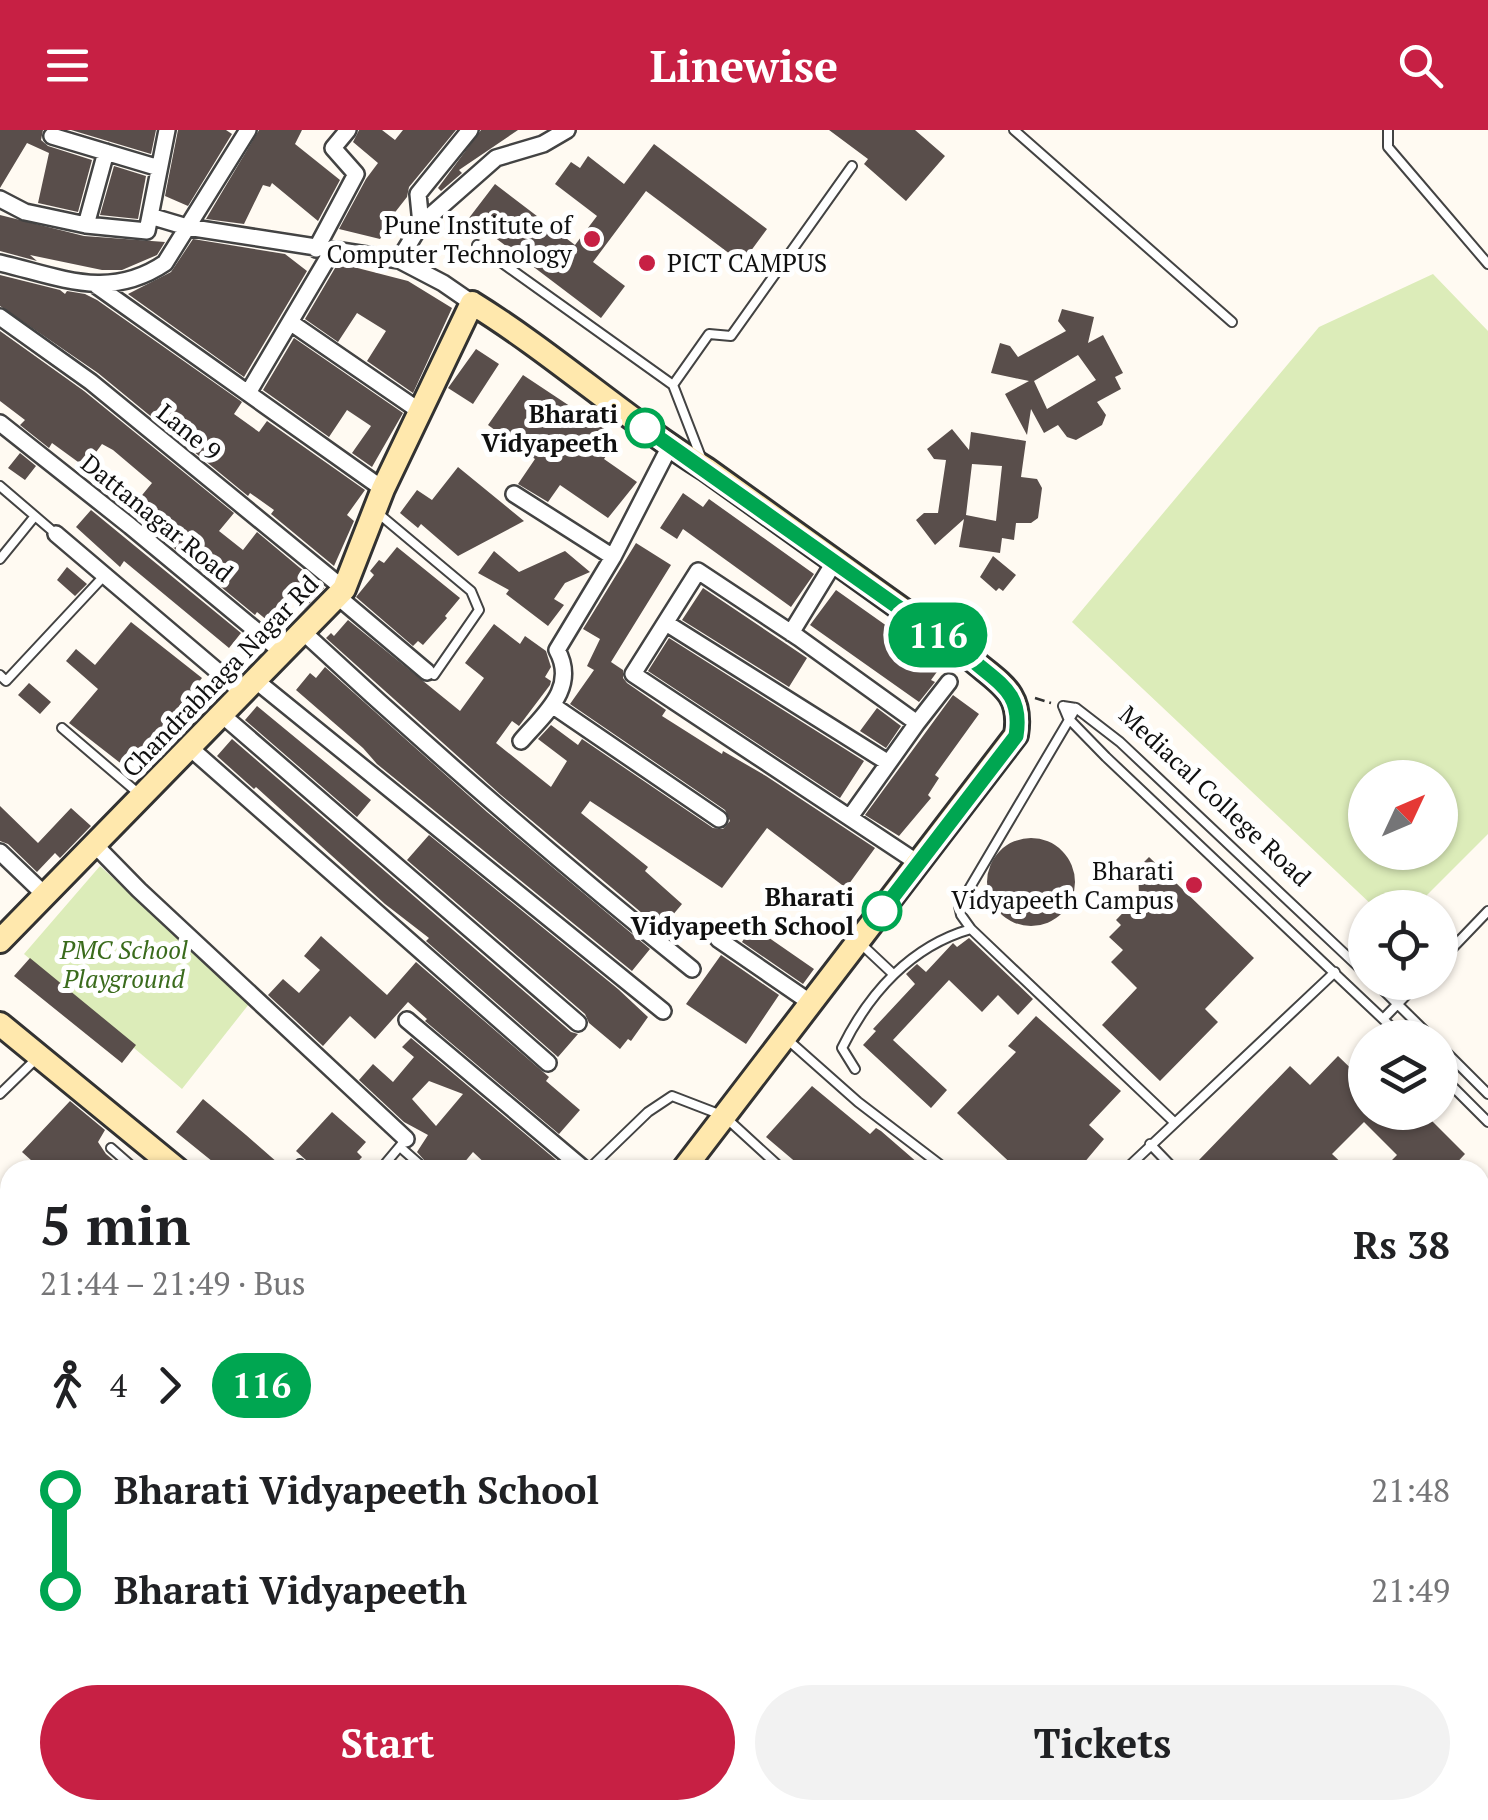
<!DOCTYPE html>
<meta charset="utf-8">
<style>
body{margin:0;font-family:"PT Serif",serif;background:#f2f2f2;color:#202124;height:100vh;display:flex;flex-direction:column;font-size:38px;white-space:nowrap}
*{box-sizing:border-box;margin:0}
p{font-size:32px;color:#757577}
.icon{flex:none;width:55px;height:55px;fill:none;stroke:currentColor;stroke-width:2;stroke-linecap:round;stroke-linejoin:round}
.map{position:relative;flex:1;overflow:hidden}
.side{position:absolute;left:0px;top:1030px;width:1490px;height:660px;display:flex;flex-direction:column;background:#fff;border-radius:30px 30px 0 0;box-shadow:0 2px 8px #0004}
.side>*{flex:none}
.badge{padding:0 20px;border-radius:32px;font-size:35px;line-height:65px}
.needle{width:65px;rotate:46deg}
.fabs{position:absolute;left:1348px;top:630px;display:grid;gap:20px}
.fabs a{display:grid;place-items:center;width:110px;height:110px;border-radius:50%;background:#fff;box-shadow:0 2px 8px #0004;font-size:50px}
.map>.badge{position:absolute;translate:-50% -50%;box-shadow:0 0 0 5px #fff}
.legs{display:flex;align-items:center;gap:15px;height:110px;padding:0 40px;font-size:32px}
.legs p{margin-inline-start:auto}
.headline{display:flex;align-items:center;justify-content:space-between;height:170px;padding:0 40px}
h1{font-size:55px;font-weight:800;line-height:75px}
.primary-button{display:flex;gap:20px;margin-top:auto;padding:20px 40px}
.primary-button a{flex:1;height:115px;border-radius:60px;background:#c72044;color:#fff;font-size:40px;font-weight:800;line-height:115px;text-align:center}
.primary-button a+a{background:#f2f2f2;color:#202124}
ul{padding:0 40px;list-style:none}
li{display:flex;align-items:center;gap:35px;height:100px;font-size:38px}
li i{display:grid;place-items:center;width:15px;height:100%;margin:0 12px;background:currentColor}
li i::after{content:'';width:25px;height:25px;margin:-12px;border:8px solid;border-radius:50%;background:#fff}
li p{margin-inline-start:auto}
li:first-child i{background:linear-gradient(#0000 50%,currentColor 0)}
li:last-child i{background:linear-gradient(currentColor 50%,#0000 0)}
header{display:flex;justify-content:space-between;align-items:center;height:130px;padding:0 40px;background:#c72044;color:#fff;font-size:45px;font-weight:800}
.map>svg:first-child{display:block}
.green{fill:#dcecb9;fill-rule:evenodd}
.building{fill:#594e4b;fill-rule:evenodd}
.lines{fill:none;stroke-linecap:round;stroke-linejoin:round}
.lane-casing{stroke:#434343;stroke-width:12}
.street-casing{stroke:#434343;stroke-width:20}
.secondary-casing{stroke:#323232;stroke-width:28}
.path{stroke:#323232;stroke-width:2.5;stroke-dasharray:10 5;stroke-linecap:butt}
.lane{stroke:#fff;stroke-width:8}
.street{stroke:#fff;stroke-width:15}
.secondary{stroke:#ffe8ad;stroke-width:22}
.line-1-casing{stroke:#fff;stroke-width:22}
.line-1{stroke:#00a651;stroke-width:15}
.poi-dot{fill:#c72044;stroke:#fff;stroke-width:4}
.stop-1-dot{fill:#fff;stroke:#00a651;stroke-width:5}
.labels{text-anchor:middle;stroke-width:10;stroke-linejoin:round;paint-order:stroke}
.poi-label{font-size:25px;fill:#101010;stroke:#fff;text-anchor:end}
.stop-label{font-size:25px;font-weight:bold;fill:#101010;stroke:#fff;text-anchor:end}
.street-label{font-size:25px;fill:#101010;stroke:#fff}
.park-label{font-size:25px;font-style:italic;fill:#3a6b1c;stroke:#fff}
</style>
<header><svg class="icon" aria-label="menu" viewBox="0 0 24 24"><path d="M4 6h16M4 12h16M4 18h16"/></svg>Linewise<svg class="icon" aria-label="search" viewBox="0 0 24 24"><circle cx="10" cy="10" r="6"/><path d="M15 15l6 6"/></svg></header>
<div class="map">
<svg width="1488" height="1690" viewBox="0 0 1488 1690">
<rect width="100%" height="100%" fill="#fffaf2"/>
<path class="green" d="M1433 144 1488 201V704L1415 777H1374L1072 492 1319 197ZM1365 648H1440V722H1365Z
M100 736 249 874 182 959 24 824Z"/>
<path class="building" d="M0 0H43L41 10 48 16 92 30 78 82 38 73 49 23 27 13 0 58Z
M71 0H156L151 24Z
M178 0H226L232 4 188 76 165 66Z
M259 0H302L295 14 340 50 318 91 272 53 270 57 263 55 244 94 206 89Z
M359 0H382L395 10 403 0H456L409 57 407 67 389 90 392 93 380 109 339 99 366 49 378 33 353 12Z
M481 0H518L459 40 462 43 441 61 438 58Z
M829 0H915L945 26 906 71 864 34 868 29Z
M654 14 767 99 742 133 646 61 593 132 625 156 601 188 469 88 495 54 575 115 597 86 555 54 571 32 580 38 588 26 624 54Z
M114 36 146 46 138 89 100 85Z
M0 85 84 106 165 112 157 125 122 140H102L30 125 37 131 0 121Z
M193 109 285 124 307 141 244 247 128 164 171 142Z
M338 133 408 151 452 178 413 263 367 231 386 201 357 183 338 212 305 189Z
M0 145 60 160 65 164 67 161 85 164 97 170 242 272 234 284 259 302 267 291 365 360 347 385 354 391 334 436 271 384 274 380 250 363 248 366 98 243 0 176Z
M1062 179 1094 187 1088 213 1103 205 1123 243 1115 247 1121 259 1097 272 1106 285 1102 295 1076 310 1067 307 1058 295 1044 303 1031 279 1027 305 1005 264 1029 251 991 243 1000 213 1010 216 1018 227 1066 201 1058 191ZM1078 225 1096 250 1047 279 1034 251Z
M0 201 84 261 234 383 219 401 243 420 257 402 324 458 304 479 287 466 268 491 257 482 255 485 129 381 152 353 113 320 102 314 85 337 52 313 49 318 20 295 25 290 0 271Z
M294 208 403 283 372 337 352 323 371 296 347 280 329 307 263 260Z
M476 219 499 234 473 274 448 258Z
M523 245 618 308 604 329 637 352 608 388 560 355 548 372 518 354 535 329 488 295Z
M952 299 969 320 971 302 1026 311 1021 347 1037 349 1042 358 1038 388 1031 393H1016L1014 410 1002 408 1000 423 959 417 964 389 935 415 916 390 924 383H938L946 330 934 329 927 319ZM972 334 1002 336 996 391 966 385Z
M20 323 36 336 25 350 8 338Z
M458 337 524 391 458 426 421 394 418 398 400 383 417 360 432 370Z
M683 363 703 377 709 369 814 444 791 477 683 399 677 409 660 398Z
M91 380 241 503 229 518 124 431 120 437 76 397Z
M636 413 671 435 611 532 623 540V548L627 553 666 580 662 586 722 624 723 621 766 646 875 718 846 758 767 698 722 758 590 671 581 683 648 737 645 741 682 774 661 799 501 665 326 508 331 503 334 506 348 490 460 581 484 548 465 533 494 494 520 514 525 506 546 521 551 537 545 547 551 551 550 555 519 596 512 591 496 613 551 657 567 631 538 609 551 595 578 615 582 609 713 698 723 699 730 691 725 680 570 574 594 540 587 536 600 509 583 499Z
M397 417 460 468 445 486 447 488 423 515 418 511 413 516 356 467 374 445 370 441 379 430 384 433Z
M494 421 519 442 565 421 590 442 565 453 554 469 564 475 548 496 506 464 509 460 478 443Z
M993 426 1016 445 1003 461 999 458 996 461 980 447Z
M67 437 87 454 75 466 57 450Z
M703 458 807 528 789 557 682 490Z
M836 460 942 535 931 550 935 552 919 572 810 495Z
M131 492 202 548 128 639 69 593 98 559 66 531 76 519 95 535Z
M669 508 864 631 840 668 648 541Z
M325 537 487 682 650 819 632 841 377 634 363 618 296 560 310 543 316 548Z
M29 553 51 572 40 584 18 565Z
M953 565 979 584 935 645 939 648 928 665 931 668 899 706 865 685Z
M257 576 371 670 357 687 245 590Z
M877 578 901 596 886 618 860 601Z
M232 609 571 902 578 904 558 927 426 811 429 808 385 774 256 657 254 659 217 626Z
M0 676 38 713 71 678 91 696 60 728 55 723 37 742 8 714 0 711Z
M429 705 618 859 648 887 631 911 628 909 620 919 589 893 585 884 407 730Z
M987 752a44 44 0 1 1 88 0a44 44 0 1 1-88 0Z
M1149 727 1254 828 1205 879 1218 892 1160 951 1102 895 1137 858 1111 832 1123 820 1109 807 1121 795 1116 790 1139 766 1138 738Z
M752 796 814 839 803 854 742 812Z
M321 806 387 865 416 832 549 947 546 951 580 980 559 1004 425 891 427 889 408 872 375 909 350 886 323 916 268 865 283 849 299 863 320 840 304 826Z
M969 808 1033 869 1018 885 998 865 982 882 949 850 893 910 947 960 931 978 863 915 876 901 873 899 915 854 906 844 917 834 926 842 953 813 957 817Z
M721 825 779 865 746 914 686 874Z
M30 828 136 915 122 933 14 846Z
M1036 886 1121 961 1089 995 1104 1009 1078 1040H1018L957 983 1016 922 1008 916Z
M411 908 568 1040H492L473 1022 458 1040H433L417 1022 428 1005 404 992 359 950 373 934 393 952 414 927 402 917ZM429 951 463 964 436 996 412 969Z
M1338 926 1365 952V982H1423L1465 1024 1450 1040H1382L1397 1025 1364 992 1332 1024 1349 1040H1210L1199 1030 1290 936 1310 955Z
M812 956 870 1004 876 998 881 1001 926 1040H805L766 1007Z
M203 969 246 1005 286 1040H223L176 1002Z
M70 971 105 1000 98 1012 106 1024 125 1040H42L22 1022Z
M332 982 366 1012 357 1022 362 1027 350 1040H317L296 1021Z"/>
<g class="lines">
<defs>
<path id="lane" d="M1014 0 1232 192
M1388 0V17L1488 134
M477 115 673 255 702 330
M673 255 709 204 731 206 852 36
M0 356 56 404
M379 384 471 461 479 480 434 545
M0 429 35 386
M0 545 6 551 104 446
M1063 576 1068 588 1106 627 1403 908
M1063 576 1076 578 1120 612 1365 843
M62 598 138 663
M971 799 961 785 959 776 1076 578
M859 812 892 843
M1440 831 1488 781
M1375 852 1432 908
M1384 888 1419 852
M788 910 858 972 947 1040
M1440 916 1488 964
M855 939 842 918C869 863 911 816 971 799L1173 991
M1440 944 1488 992
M0 964 36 929
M1150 1014 1175 1040
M400 1017 426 1040
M111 1018 136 1040
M300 1034 307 1040
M380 1040 406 1009
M588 1040 648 982 672 966 724 986 783 1040
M1125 1040 1335 842
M1480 1075 1488 1069
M1480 1522 1488 1527
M1480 1597 1488 1605
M1018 1680 1028 1690
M1178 1690H1197"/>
<path id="street" d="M167 0 150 86 187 97 399 130 443 153 472 173
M52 6 159 38
M106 22 86 95 147 101 150 86
M0 69 25 82 86 95
M421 94 418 64 470 0
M316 119 356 44 333 18 348 0
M399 130 421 94 496 28 543 14 567 0
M0 133C60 147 109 171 165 133L248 0
M97 156 383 359
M0 187 91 252 344 459
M290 192 421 282
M248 263 332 121
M0 293 130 396 282 522
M514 364 613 427
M56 404 242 562
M337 466 427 542
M666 493 887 632
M302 501C428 618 558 731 692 839
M791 503 835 431
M254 549 663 881
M552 575 719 689
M221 584 578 893
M917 593 949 552
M521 611C544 584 578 558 557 520L613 427 670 316
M189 617 548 933
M850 687 917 593 799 508 698 441 633 544 918 733
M94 714 139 760 406 1009
M0 722 45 765
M718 809 811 873
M407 890 585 1040
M0 1111 10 1121
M0 1216 10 1206
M0 1258 8 1249 10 1251
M0 1346 10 1355
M0 1503 10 1512
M0 1575 10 1568
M279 1680 289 1690"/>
<path id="secondary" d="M0 811 344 459 383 359 472 173C553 223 624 288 706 339L970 528C999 553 1023 562 1016 605L683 1040
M0 894 178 1040
M921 1680 930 1690
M953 1680 962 1690
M81 1690 91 1680"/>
</defs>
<use href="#lane" class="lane-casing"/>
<use href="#street" class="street-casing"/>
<use href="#secondary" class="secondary-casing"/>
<path class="path" d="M1035 568 1051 573"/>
<use href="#lane" class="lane"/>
<use href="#street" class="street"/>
<use href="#secondary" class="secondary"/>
</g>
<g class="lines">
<defs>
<path id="line-1" d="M645 298 970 528C999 554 1023 562 1016 606L882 781"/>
</defs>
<use href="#line-1" class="line-1-casing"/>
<use href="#line-1" class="line-1"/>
</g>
<g class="poi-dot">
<circle cx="592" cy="109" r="10"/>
<circle cx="647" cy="133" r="10"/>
<circle cx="1194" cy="755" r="10"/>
</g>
<g class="stop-1-dot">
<circle cx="645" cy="298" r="18"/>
<circle cx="882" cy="781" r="18"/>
</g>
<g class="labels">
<g class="poi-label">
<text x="572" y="104">Pune Institute of<tspan x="572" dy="29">Computer Technology</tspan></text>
<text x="667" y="142" text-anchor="start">PICT CAMPUS</text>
<text x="1174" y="750">Bharati<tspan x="1174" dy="29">Vidyapeeth Campus</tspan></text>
</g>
<g class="stop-label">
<text x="618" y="293">Bharati<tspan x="618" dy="29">Vidyapeeth</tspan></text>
<text x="854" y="776">Bharati<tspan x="854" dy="29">Vidyapeeth School</tspan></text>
</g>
<g class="street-label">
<text transform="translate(189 302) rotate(39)" y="9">Lane 9</text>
<text transform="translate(157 388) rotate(39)" y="9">Dattanagar Road</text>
<text transform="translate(220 546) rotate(-46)" y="9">Chandrabhaga Nagar Rd</text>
<text transform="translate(1215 666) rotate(43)" y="9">Mediacal College Road</text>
</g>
<g class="park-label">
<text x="124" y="829">PMC School<tspan x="124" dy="29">Playground</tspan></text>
</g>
</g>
</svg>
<div class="fabs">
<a><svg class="needle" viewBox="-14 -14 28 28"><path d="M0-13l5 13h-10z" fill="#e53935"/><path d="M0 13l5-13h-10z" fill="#757577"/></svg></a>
<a><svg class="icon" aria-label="locate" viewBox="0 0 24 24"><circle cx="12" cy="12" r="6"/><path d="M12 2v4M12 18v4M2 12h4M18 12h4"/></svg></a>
<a><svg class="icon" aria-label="layers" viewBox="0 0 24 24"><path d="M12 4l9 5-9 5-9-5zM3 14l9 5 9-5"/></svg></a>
</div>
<b class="badge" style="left:938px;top:505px;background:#00a651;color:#fff">116</b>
<section class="side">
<div class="headline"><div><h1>5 min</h1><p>21:44 – 21:49 · Bus</p></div><b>Rs 38</b></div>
<div class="legs"><svg class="icon" aria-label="walk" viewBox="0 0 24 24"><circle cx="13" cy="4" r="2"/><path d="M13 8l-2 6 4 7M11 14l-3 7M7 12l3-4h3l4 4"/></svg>4<svg class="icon" aria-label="forward" viewBox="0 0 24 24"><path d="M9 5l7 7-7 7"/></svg><b class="badge" style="background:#00a651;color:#fff">116</b></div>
<ul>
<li><i style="color:#00a651"></i><b>Bharati Vidyapeeth School</b><p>21:48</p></li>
<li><i style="color:#00a651"></i><b>Bharati Vidyapeeth</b><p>21:49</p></li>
</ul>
<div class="primary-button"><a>Start</a><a>Tickets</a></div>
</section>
</div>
